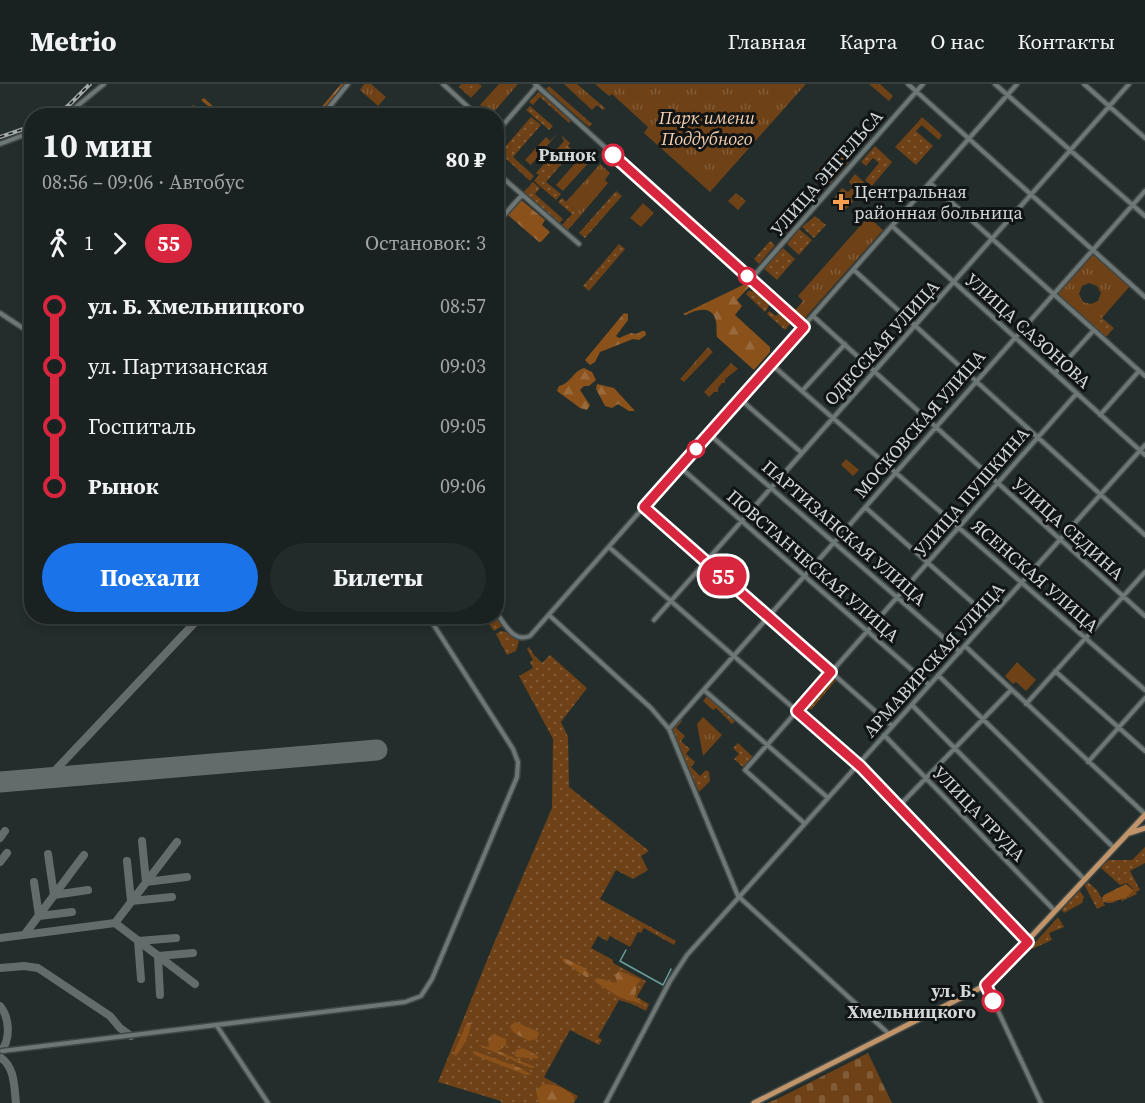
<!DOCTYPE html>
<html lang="ru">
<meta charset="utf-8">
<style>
body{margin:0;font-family:"Source Serif 4",serif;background:#232a2a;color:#f1f3f6;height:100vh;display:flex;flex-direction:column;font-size:22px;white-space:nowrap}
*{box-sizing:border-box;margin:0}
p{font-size:20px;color:#9fa4a5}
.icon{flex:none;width:33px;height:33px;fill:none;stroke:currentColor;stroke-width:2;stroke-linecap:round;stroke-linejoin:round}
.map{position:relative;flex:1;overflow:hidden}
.drawer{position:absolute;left:24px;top:24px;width:480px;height:516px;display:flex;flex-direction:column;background:#1a2221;border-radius:24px;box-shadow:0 3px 9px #0003,0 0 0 2px #383f3f}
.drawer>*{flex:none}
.badge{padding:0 12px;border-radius:20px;font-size:21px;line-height:39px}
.map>.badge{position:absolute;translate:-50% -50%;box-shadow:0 0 0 3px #fff}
.legs{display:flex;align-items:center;gap:9px;height:66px;padding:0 18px;font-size:20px}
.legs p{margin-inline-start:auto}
.head{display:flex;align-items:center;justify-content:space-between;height:102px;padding:0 18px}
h1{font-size:33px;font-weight:700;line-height:45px}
.cta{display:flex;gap:12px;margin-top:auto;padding:12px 18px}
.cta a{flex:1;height:69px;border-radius:36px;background:#1a73e8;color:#fff;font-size:24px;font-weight:700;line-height:69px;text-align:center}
.cta a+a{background:#232a2a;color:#f1f3f6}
ul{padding:0 18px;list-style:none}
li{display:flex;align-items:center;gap:21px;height:60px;font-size:22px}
li i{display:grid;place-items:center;width:9px;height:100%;margin:0 8px;background:currentColor}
li i::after{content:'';width:15px;height:15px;margin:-8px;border:4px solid;border-radius:50%;background:#1a2221}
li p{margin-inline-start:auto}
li:first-child i{background:linear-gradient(#0000 50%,currentColor 0)}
li:last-child i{background:linear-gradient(currentColor 50%,#0000 0)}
header{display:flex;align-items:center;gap:36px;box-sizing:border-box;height:84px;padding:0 30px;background:#1a2221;border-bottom:2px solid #383f3f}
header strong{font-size:28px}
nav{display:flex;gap:33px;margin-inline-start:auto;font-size:21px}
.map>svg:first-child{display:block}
.grass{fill:url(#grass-dots)}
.forest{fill:url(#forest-firs)}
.cemetery{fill:url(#cemetery-stones)}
.park{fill:url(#park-tufts);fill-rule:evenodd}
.garden{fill:#6e4116}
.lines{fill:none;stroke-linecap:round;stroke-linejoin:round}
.stream{stroke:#689f9c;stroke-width:1.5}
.taxiway{stroke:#646c6b;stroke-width:8}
.runway{stroke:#646c6b;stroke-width:21}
.minor-casing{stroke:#3f4847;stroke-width:7}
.major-casing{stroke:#3f4847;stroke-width:8}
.minor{stroke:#6c7776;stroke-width:4}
.major{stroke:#c19469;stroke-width:5}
.rail-casing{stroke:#a4abaa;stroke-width:4}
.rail{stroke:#101414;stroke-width:1.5;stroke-dasharray:4.5;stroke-linecap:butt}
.line-1-casing{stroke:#fff;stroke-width:14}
.line-1{stroke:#d7263d;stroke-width:9}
.stop-1-dot{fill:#fff;stroke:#d7263d;stroke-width:3}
.poi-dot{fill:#f99f4d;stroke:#101414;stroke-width:2}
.labels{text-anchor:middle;stroke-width:6;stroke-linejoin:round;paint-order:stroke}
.park-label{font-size:18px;font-style:italic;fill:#f8cfaf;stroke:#101414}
.stop-label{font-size:18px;font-weight:bold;fill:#d2d8d8;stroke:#101414;text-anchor:end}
.street-label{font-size:18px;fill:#d2d8d8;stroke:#101414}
.poi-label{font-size:18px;fill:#d2d8d8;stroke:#101414;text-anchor:start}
</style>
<header>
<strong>Metrio</strong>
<nav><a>Главная</a><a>Карта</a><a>О нас</a><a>Контакты</a></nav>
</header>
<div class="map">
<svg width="1145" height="1019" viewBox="0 0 1145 1019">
<defs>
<pattern id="grass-dots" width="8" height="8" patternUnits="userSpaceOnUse" patternTransform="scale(1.5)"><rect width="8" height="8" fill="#6e4116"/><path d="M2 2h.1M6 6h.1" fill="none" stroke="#825c37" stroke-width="1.8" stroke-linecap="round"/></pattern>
<pattern id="forest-firs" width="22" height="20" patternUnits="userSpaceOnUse" patternTransform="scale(1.5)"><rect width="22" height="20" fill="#8a511a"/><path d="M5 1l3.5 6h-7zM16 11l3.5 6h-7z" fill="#9a693b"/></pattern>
<pattern id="cemetery-stones" width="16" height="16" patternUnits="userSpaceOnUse" patternTransform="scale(1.5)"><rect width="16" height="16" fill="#6e4116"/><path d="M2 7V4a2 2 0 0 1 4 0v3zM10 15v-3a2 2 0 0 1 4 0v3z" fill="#825c37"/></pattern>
<pattern id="park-tufts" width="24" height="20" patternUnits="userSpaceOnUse" patternTransform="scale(1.5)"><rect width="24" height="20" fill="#6e4116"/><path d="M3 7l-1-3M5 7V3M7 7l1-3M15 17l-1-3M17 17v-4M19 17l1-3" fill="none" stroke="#825c37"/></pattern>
</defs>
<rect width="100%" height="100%" fill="#232d2c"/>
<path class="grass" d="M461 0H479L482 2 471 14 459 3Z
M549 2 592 40 589 43 546 5Z
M539 8 571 37 569 39 540 13 533 21 529 18Z
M530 22 553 42 549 46 526 26Z
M531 33 541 41 513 73 534 92 530 97 502 71 497 76 496 69 499 70Z
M918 38 922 41 916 47 933 62 916 81 895 63Z
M561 51 570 59 568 62 578 71 576 73 571 69 546 98 561 110 556 116 534 97 539 91 536 89 564 57Z
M875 62 892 78 872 102 865 96 879 79 873 74 866 82 861 78Z
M841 65 846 70 849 78 829 101 815 89 835 66Z
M855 90 868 102 846 125 836 117 835 113 842 104 848 108 853 103 849 98Z
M533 98 540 104 535 110 563 135 559 140 523 109Z
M616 107 622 112 585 154 579 149Z
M562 114 581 131 567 147 561 142 572 130 558 118Z
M815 132 826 141 814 154 802 143Z
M799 145 812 156 799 171 787 160Z
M770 157 775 161 759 180 754 175Z
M619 160 625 165 589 207 583 202Z
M779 164 781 166 783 164 795 175 777 196 762 183Z
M754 205 770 220 765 228 746 210 750 206 752 208Z
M769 227 776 232 780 228 791 239 785 246 767 230Z
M1102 234 1114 244 1106 253 1094 243Z
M497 530 503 539 502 542 494 547 484 533 496 532Z
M501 547 507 548 519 557 516 567 507 571 496 550Z
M529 563 534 571 542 579 550 571 587 604 561 638 568 653 569 703 649 767 641 772 648 786 633 795 616 786 600 815 676 857 674 861 644 844 641 849 638 848 630 863 610 852 607 857 598 852 591 864 613 876V879L646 897 637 913 649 920 646 927 632 920 619 916 598 953 602 956 599 961 570 946 544 993 578 1012 574 1019H501V1017L438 998 494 859 552 724 553 655 519 592 533 584 530 578 533 576 527 565Z
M832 593 836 596 811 626 808 624 803 629 801 627Z
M707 612 735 637 732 640 716 624 713 626 703 617Z
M680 635 682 637 676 644 685 652 681 657 690 665 686 670 695 678 691 683 700 692 706 686 709 688 710 697 699 708 672 645Z
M738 659 755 675 745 685 734 675 739 670 733 664Z
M1145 763V779L1130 787 1140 806 1136 808 1137 810 1122 817 1121 815 1112 819H1104C1115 816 1129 815 1133 805L1127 799 1120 801 1100 783 1109 776H1132Z
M1088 798 1097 806 1105 821 1097 825 1085 802Z
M1080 807 1084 813 1082 819 1064 829 1060 824 1076 808Z
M1058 833 1064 843 1049 849 1052 856 1032 865 1031 863Z"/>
<path class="forest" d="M341 0H346L319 31 314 32Z
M204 14 217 26 216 31H190L187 28V26L193 21 202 29 208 22 201 16Z
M520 115 545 136 542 141 550 148 541 158H539L507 130Z
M747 199 750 202 737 216 742 222 735 231 770 263V268L754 286 717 253C716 248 717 243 716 237 712 221 697 225 686 231L683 230Z
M624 229 628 230V236L616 252 619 254 631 249 636 250 642 247H645L646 251 639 256 633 255 600 268 595 278 590 281 585 276Z
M584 284 592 288 596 296 589 302H584L580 306 590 321 587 326 580 324 557 307 559 302C570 300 573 287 584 284Z
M597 300 614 304 635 327H629L618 320 612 324 605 322 596 305Z
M1126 800 1133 806C1129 815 1113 818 1103 818L1102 814 1104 811Z
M564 874 583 883 589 889V893H586L564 878 562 876Z
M619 887 641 896 637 900 635 913 644 921 619 913 594 897 597 894 617 899 615 891Z
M515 938 537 947 539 949 537 955 529 957 513 948 510 942Z
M467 939H471C470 949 463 965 455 972L454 968Z
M493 950 506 955V961L498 967 535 983 531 984 478 961 489 963 488 955Z
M523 964 538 972V975L516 973 514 971 516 966Z
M474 967 520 984 532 991H526L477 972 473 969Z
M543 1000C555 1000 566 1004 574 1013L572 1019H539L536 1007Z"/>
<path class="cemetery" d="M868 969 892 1019H767L777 1015Z"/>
<path class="park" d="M364 0H371L386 13 378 22 360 6Z
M499 0H518L491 31 480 21Z
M564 0H577L605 24 603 26 597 21 592 26Z
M595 0H806L710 108 644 49 648 43 612 10 609 12Z
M869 0H880L893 12 889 17Z
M922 33 942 51 939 56 918 38Z
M558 49 531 81 525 76 546 53 550 57Z
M585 68 593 74 563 107 556 101Z
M600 80 610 89 605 96 608 99 581 131 566 118Z
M736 109 746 117 738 126 728 117Z
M868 133 883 146 803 236 793 229 803 217 798 212Z
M1092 168 1130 202 1094 243 1056 209ZM1089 199 1097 202 1101 209 1098 217 1091 220 1083 218 1079 210 1082 202Z
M708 263 713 268 684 298 680 295Z
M731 279 738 285 725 295V299H722L718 304V308H714L709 313 704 308Z
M703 633 722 651 703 672 697 640Z"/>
<path class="garden" d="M643 119 654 129 641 143 630 134Z
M846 375 859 386 853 392 841 381Z
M1017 578 1036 596 1026 607 1016 598 1013 600 1005 592Z"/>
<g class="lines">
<path class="stream" d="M626 866 620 877 663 901 671 885"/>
<path class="taxiway" d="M48 694 201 532
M0 754 5 747
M142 757 146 798 187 793
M177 758 115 839 195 900
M48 770 54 811 88 806
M127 777 131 817 172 813
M0 778 7 769
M34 798 39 832 72 828
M25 850 84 771
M0 854 115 839
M0 884 24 882 38 884 110 932 120 944 131 952
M141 895 138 857 176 854
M160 911 158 872 193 869
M0 922C10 934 11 957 0 968
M0 973C15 983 14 1002 16 1019"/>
<path class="runway" d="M0 698 377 666"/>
<defs>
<path id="minor" d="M443 0 478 32
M535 0 804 243
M908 0 1145 213
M995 0 1145 132
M1084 0 1145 54
M65 32 104 0
M322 32 348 0
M496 49 537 2
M0 60 32 48
M496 88 579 160
M930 99 1145 292
M496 140 522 111
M892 142 1145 371
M854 186 1145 451
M751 195 923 0
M0 229 32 250
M813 232 1145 532
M771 280 1145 606
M1055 289 1094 246
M802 307 845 260
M740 315 802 369
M1100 331 1139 287
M709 350 960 568
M680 383 929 601
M644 423 892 642
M865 423 990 534
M609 463 861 683 1027 857
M496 528C505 540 513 559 530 552L1017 0
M549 531 651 624 669 645 738 812 889 950
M654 536 1129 0
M965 562 1145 730
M1055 587 1145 667
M938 591 1114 764
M704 606 827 713
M1026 620 1145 488
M912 621 1085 796
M669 645 1145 107
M884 651 1055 827
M1088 678 1145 614
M899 722 1011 606
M804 739 745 686 1077 309
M986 901 1041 1019
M217 942 268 1019
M2 967 405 918 421 912 432 895 517 693 518 678 513 665 428 532
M606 1019 670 897 687 871 1145 361"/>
<path id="major" d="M1130 749 1145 744
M754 1019 986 901 1145 731"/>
</defs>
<use href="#minor" class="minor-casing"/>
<use href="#major" class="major-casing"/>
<use href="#minor" class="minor"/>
<use href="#major" class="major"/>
<defs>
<path id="rail" d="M56 32 70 20 90 0
M0 53 32 42"/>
</defs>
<use href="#rail" class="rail-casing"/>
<use href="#rail" class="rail"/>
</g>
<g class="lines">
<defs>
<path id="line-1" d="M613 71 804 243 644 423 831 588 797 627 861 683 1028 858 986 901 993 917"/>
</defs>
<use href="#line-1" class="line-1-casing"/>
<use href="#line-1" class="line-1"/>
</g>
<g class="stop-1-dot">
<circle cx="613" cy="71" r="10"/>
<circle cx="747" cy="192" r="8"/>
<circle cx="696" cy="365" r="8"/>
<circle cx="993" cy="917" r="10"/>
</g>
<path class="poi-dot" d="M838 109h6v6h6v6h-6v6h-6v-6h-6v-6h6z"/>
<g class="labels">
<g class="park-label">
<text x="707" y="40">Парк имени<tspan x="707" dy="21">Поддубного</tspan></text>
</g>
<g class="stop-label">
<text x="596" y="77">Рынок</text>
<text x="976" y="913">ул. Б.<tspan x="976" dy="21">Хмельницкого</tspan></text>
</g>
<g class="street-label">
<text transform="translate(827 89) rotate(-49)" y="6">УЛИЦА ЭНГЕЛЬСА</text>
<text transform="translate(1028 247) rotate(42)" y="6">УЛИЦА САЗОНОВА</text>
<text transform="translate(882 259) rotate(-48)" y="6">ОДЕССКАЯ УЛИЦА</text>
<text transform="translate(920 340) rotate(-49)" y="6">МОСКОВСКАЯ УЛИЦА</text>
<text transform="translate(972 408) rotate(-49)" y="6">УЛИЦА ПУШКИНА</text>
<text transform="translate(1068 445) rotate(42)" y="6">УЛИЦА СЕДИНА</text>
<text transform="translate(844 449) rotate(41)" y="6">ПАРТИЗАНСКАЯ УЛИЦА</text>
<text transform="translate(813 482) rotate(41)" y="6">ПОВСТАНЧЕСКАЯ УЛИЦА</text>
<text transform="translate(1035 492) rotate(41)" y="6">ЯСЕНСКАЯ УЛИЦА</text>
<text transform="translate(934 576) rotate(-48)" y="6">АРМАВИРСКАЯ УЛИЦА</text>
<text transform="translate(979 730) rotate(46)" y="6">УЛИЦА ТРУДА</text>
</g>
<g class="poi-label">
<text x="854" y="114">Центральная<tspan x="854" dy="21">районная больница</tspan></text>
</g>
</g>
</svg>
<b class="badge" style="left:723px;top:492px;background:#d7263d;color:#fff">55</b>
<section class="drawer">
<div class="head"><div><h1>10 мин</h1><p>08:56 – 09:06 · Автобус</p></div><b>80 ₽</b></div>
<div class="legs"><svg class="icon" aria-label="walk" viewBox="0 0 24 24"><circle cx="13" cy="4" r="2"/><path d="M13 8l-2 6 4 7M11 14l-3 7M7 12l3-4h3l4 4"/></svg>1<svg class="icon" aria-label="forward" viewBox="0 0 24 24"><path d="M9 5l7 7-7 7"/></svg><b class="badge" style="background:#d7263d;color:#fff">55</b><p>Остановок: 3</p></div>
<ul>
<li><i style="color:#d7263d"></i><b>ул. Б. Хмельницкого</b><p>08:57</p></li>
<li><i style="color:#d7263d"></i><span>ул. Партизанская</span><p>09:03</p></li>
<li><i style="color:#d7263d"></i><span>Госпиталь</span><p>09:05</p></li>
<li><i style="color:#d7263d"></i><b>Рынок</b><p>09:06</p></li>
</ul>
<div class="cta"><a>Поехали</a><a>Билеты</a></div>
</section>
</div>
